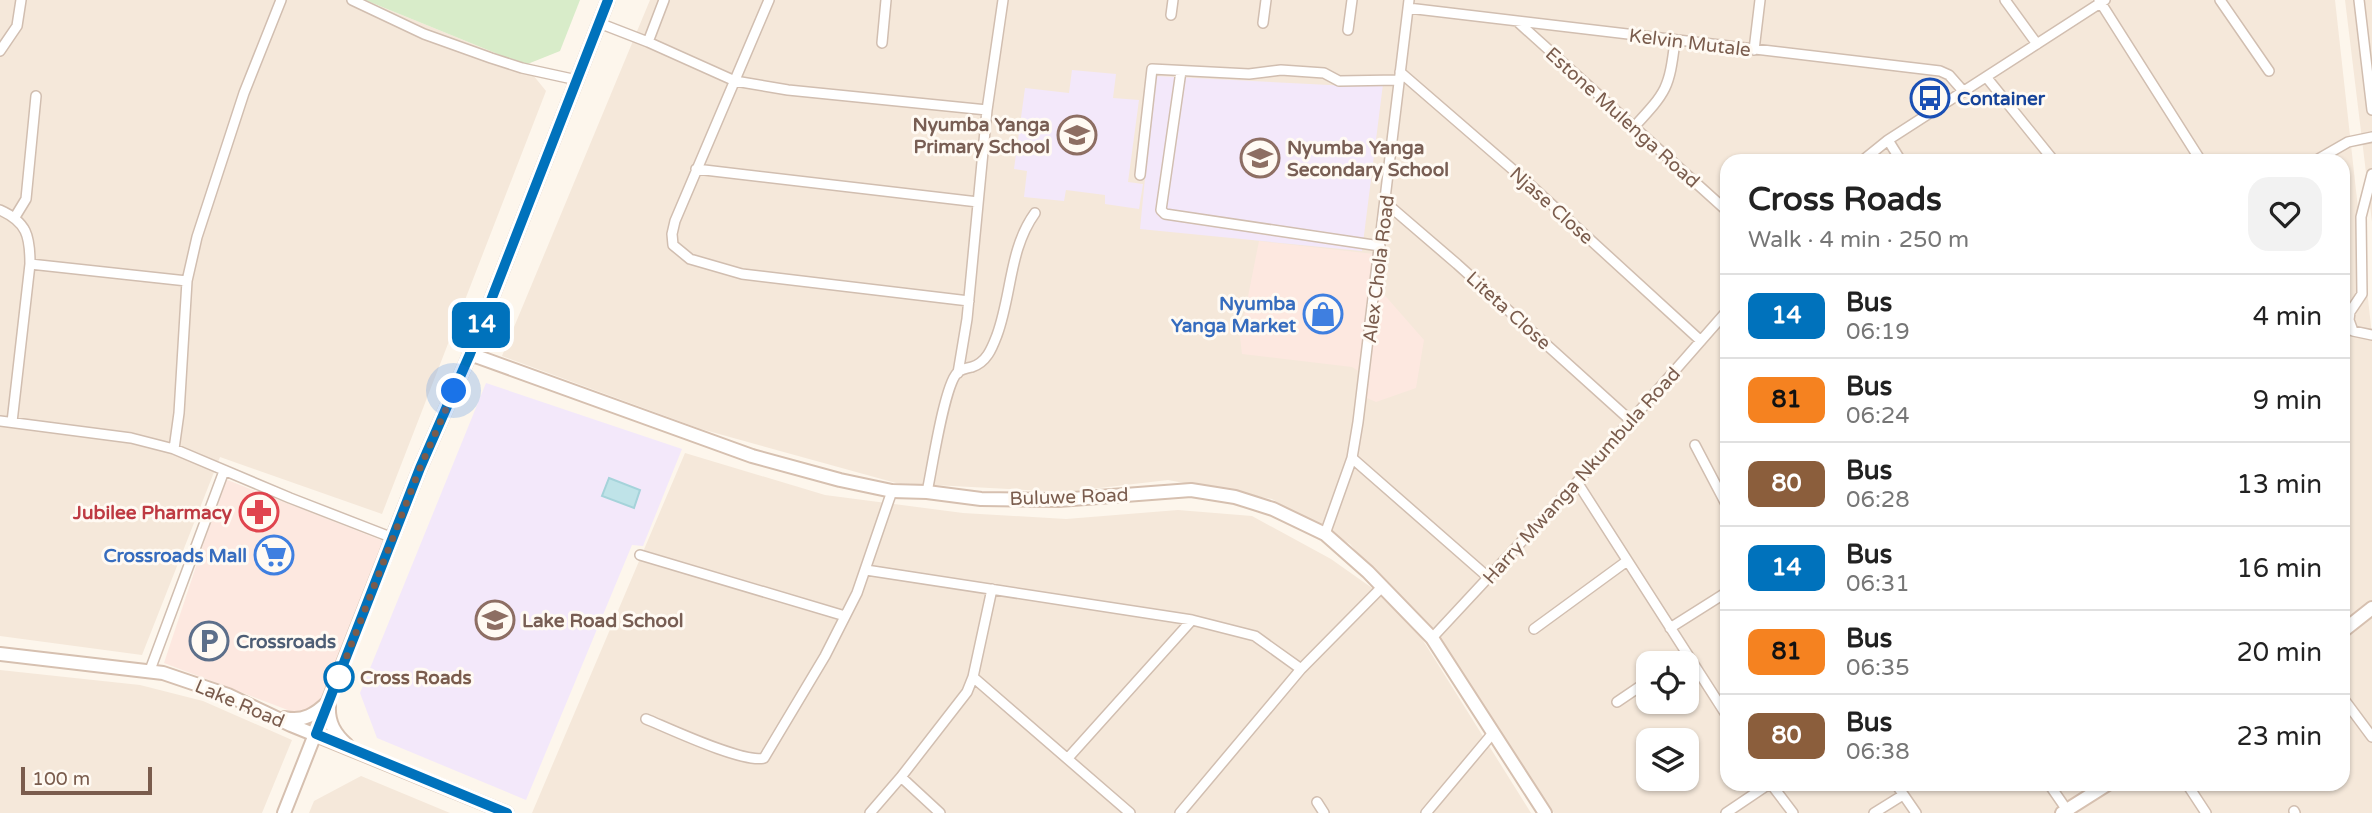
<!DOCTYPE html>
<meta charset="utf-8">
<style>
body{margin:0;font-family:"Varela Round",sans-serif;background:#f2f2f2;color:#222;height:100vh;display:flex;flex-direction:column;font-size:26px;white-space:nowrap}
*{box-sizing:border-box;margin:0}
p{font-size:23px;color:#767676}
.icon{flex:none;width:38px;height:38px;fill:none;stroke:currentColor;stroke-width:2;stroke-linecap:round;stroke-linejoin:round}
.map{position:relative;flex:1;overflow:hidden}
.sheet{position:absolute;left:1720px;top:154px;width:630px;height:637px;display:flex;flex-direction:column;background:#fff;border-radius:21px;box-shadow:0 2px 5px #0004}
.sheet>*{flex:none}
.badge{padding:0 14px;border-radius:10px;font-size:24px;line-height:46px}
.controls{position:absolute;left:1636px;top:651px;display:grid;gap:14px}
.controls a{display:grid;place-items:center;width:63px;height:63px;border-radius:14px;background:#fff;box-shadow:0 2px 5px #0004;font-size:35px}
.scale{position:absolute;left:21px;bottom:18px;width:131px;box-sizing:border-box;padding-left:7px;border:4px solid #7a5c4d;border-top:0;font-size:19px;line-height:24px;white-space:nowrap;color:#7a5c4d;-webkit-text-stroke:5px #fffaf3;paint-order:stroke}
.you{position:absolute;width:35px;height:35px;margin:-18px;border:5px solid #fff;border-radius:50%;background:#1a73e8;box-shadow:0 0 0 10px #1a73e833}
.map>.badge{position:absolute;translate:-50% -50%;box-shadow:0 0 0 4px #fff}
.round{display:grid;place-items:center;flex:none;width:74px;height:74px;border-radius:21px;background:#f2f2f2}
.head{display:flex;align-items:center;justify-content:space-between;height:119px;padding:0 28px}
h1{font-size:33px;font-weight:700;line-height:52px}
ul{padding:0;list-style:none}
li{display:flex;align-items:center;gap:21px;height:84px;padding:0 28px;border-top:2px solid #e0e0e0}
li div{flex:1}
li b{display:block;font-size:26px}
li em{font-style:normal}
li .badge{min-width:77px;font-weight:700;text-align:center}
.map>svg:first-child{display:block}
.residential{fill:#f5e8da;fill-rule:evenodd}
.commercial{fill:#fde8e0}
.education{fill:#f3e8fa}
.green{fill:#d8ecc9}
.water{fill:#bfe3e8;stroke:#a5d3da;stroke-width:2}
.lines{fill:none;stroke-linecap:round;stroke-linejoin:round}
.street-casing{stroke:#d1beb0;stroke-width:12}
.secondary-casing{stroke:#d6c0b0;stroke-width:16}
.street{stroke:#fff;stroke-width:9}
.secondary{stroke:#fff;stroke-width:12}
.line-casing{stroke:#fff;stroke-width:16}
.line{stroke:#0072bc;stroke-width:10}
.walk{stroke:#7a5c4d;stroke-width:7;stroke-dasharray:0 12.6}
.stop-dot{fill:#fff;stroke:#0072bc;stroke-width:3.5}
.labels{text-anchor:middle;stroke-width:6;stroke-linejoin:round;paint-order:stroke}
.street-label{font-size:19px;fill:#7a5c4d;stroke:#fffaf3}
.transit-label{font-size:19px;font-weight:bold;fill:#164399;stroke:#fffaf3;text-anchor:start}
.education-label{font-size:19px;font-weight:bold;fill:#785e54;stroke:#fffaf3;text-anchor:start}
.shop-label{font-size:19px;font-weight:bold;fill:#366cbe;stroke:#fffaf3;text-anchor:end}
.health-label{font-size:19px;font-weight:bold;fill:#be3a42;stroke:#fffaf3;text-anchor:end}
.service-label{font-size:19px;font-weight:bold;fill:#4e5e75;stroke:#fffaf3;text-anchor:start}
.stop-label{font-size:19px;font-weight:bold;fill:#7a5c4d;stroke:#fffaf3;text-anchor:start}
</style>
<div class="map">
<svg width="2372" height="813" viewBox="0 0 2372 813">
<rect width="100%" height="100%" fill="#fdf6ec"/>
<path class="residential" d="M0 0H365L525 65 546 91 382 514 220 457 142 655 0 636Z
M650 0H2335L2372 335V813H1554L1461 672 1350 544 1272 499 1168 480 1065 492 896 483 701 429 502 356ZM1727 161H2343V784H1727ZM1648 663H1687V702H1648ZM1648 740H1687V779H1648Z
M2345 0H2372V222Z
M685 453 825 495 963 513 1066 519 1178 510 1252 516 1331 559 1389 600 1419 634 1531 813H532Z
M0 670 140 685 203 701 292 740 262 813H0Z
M361 776 450 813H309L314 801Z"/>
<path class="commercial" d="M1259 241 1374 254 1381 291 1424 340 1416 388 1376 402 1358 394 1360 372 1352 367 1242 354 1240 337Z
M225 479 386 542 322 706 309 712H293L164 663Z"/>
<path class="education" d="M1072 70 1116 74 1113 98 1139 100 1128 182 1143 184 1139 209 1105 204V195L1066 190 1064 201 1024 197 1027 171 1014 169 1025 88 1069 93Z
M1155 76 1349 86H1376L1383 84 1362 251 1140 229Z
M486 383 682 449 643 546 632 545 526 800 377 738 360 693Z"/>
<path class="green" d="M365 0H580L560 51 525 65Z"/>
<path class="water" d="M609 478 640 490 634 508 602 496Z"/>
<g class="lines">
<defs>
<path id="street" d="M352 0 424 34 491 58 522 68 577 80
M769 0 675 221 672 234 673 245 690 259 742 274 969 301
M2005 0 2037 44
M2099 0 2201 161
M2220 0 2269 71
M2359 0 2372 110
M1408 8 1940 71 1949 75 1964 92
M1171 15 1173 0
M599 23 648 42 735 81 788 90 987 110
M1263 23 1266 0
M1519 23 1727 211
M1348 30 1352 0
M648 42 664 0
M882 43 886 0
M1754 50 1760 0
M0 51 17 26 21 0
M1181 71 1161 210 1165 214 1380 246
M1400 72 1526 181 1701 341
M1987 78 2054 161
M1634 127C1667 91 1669 89 1675 41
M1888 140 1901 161
M1862 161 1888 140 2105 0
M2315 161 2348 142 2372 137
M696 169 978 202
M2372 174 2361 217 2362 294 2350 312 2349 320 2353 331 2372 335
M1140 175 1152 69 1249 74 1281 70 1324 73 1339 81 1399 80
M1386 203 1457 264 1630 420
M0 210C27 222 30 236 30 264L12 422
M15 217 26 199 36 96
M30 264 187 281
M958 373 967 319 987 110 1003 0
M0 421 131 438 174 449 290 498 393 538
M1695 445 1727 506
M174 449 179 413 187 281 197 237 244 93 281 0
M1352 458 1489 578
M1577 482 1727 716
M927 492C932 469 944 387 957 373 961 369 967 368 972 367 987 362 992 348 997 335 1012 294 1009 249 1035 213
M1325 534 1352 458 1358 422 1409 0
M640 555 845 616
M866 570 1192 620 1255 636 1301 669
M1670 628 1727 592
M1534 629 1627 561
M1432 638 1577 482 1727 311
M1676 663 1688 656
M150 670 224 471
M973 677 1130 813
M2343 698 2372 737
M1617 702 1648 681
M646 719C668 728 744 764 764 758L825 656 857 593 892 491
M1068 758 1192 620
M901 777 940 813
M1771 784 1793 813
M1896 784 1916 813
M2049 784 2069 813
M2187 784 2206 813
M1317 802 1324 813
M2294 811 2295 813
M870 813 901 777 967 692 973 677 992 589
M1180 813 1301 669 1383 586
M1426 813 1493 733
M1726 813 1769 784
M1874 813 1903 795"/>
<path id="secondary" d="M470 354 752 456 840 480 892 491 927 492 981 499 1059 500 1191 490 1235 497 1273 509 1325 534 1368 572 1432 638 1545 813
M2343 631 2372 608
M0 654 163 673 228 695 291 725 507 813
M329 706C328 723 335 734 347 745
M285 718C303 722 316 714 328 702
M284 813 420 468 470 354 608 0
M2062 813 2108 784"/>
</defs>
<use href="#street" class="street-casing"/>
<use href="#secondary" class="secondary-casing"/>
<use href="#street" class="street"/>
<use href="#secondary" class="secondary"/>
</g>
<g class="lines">
<defs>
<path id="line" d="M507 813 316 734 420 468 470 354 608 0"/>
</defs>
<use href="#line" class="line-casing"/>
<use href="#line" class="line"/>
<path class="walk" d="M339 677 336 684 420 468 454 391"/>
</g>
<defs>
<symbol id="bus-ring" viewBox="-11 -11 22 22"><circle r="9.5" fill="#fffaf3" stroke="#1a4fb4" stroke-width="1.5"/><path d="M-5-6H5V4H4V6H2V4H-2V6H-4V4H-5ZM-3.5-4V0h7V-4ZM-3.5 1.2v1.5H-2V1.2ZM2 1.2v1.5H3.5V1.2Z" fill="#1a4fb4"/></symbol>
<symbol id="school-ring" viewBox="-11 -11 22 22"><circle r="9.5" fill="#fffaf3" stroke="#8d6e63" stroke-width="1.5"/><path d="M0-5L7-2L0 1L-7-2ZM-4 1L0 2.5L4 1V4Q0 6-4 4Z" fill="#8d6e63"/></symbol>
<symbol id="shop-ring" viewBox="-11 -11 22 22"><circle r="9.5" fill="#fffaf3" stroke="#3f7fe0" stroke-width="1.5"/><path d="M-5-2.5h2.3a2.7 3.5 0 0 1 5.4 0H5L5.5 6h-11ZM-1.5-2.5h3a1.5 2.3 0 0 0-3 0Z" fill="#3f7fe0"/></symbol>
<symbol id="pharmacy-ring" viewBox="-11 -11 22 22"><circle r="9.5" fill="#fffaf3" stroke="#e0444e" stroke-width="1.5"/><path d="M-2-6h4v4h4v4h-4v4h-4v-4h-4v-4h4Z" fill="#e0444e"/></symbol>
<symbol id="supermarket-ring" viewBox="-11 -11 22 22"><circle r="9.5" fill="#fffaf3" stroke="#3f7fe0" stroke-width="1.5"/><path d="M-6-5.5h2.5l.6 2H6L4.5 2H-2.5L-4.4-4H-6ZM-1.5 3.2a1.3 1.3 0 1 0 .1 0ZM3 3.2a1.3 1.3 0 1 0 .1 0Z" fill="#3f7fe0"/></symbol>
<symbol id="parking-ring" viewBox="-11 -11 22 22"><circle r="9.5" fill="#fffaf3" stroke="#5c6f8a" stroke-width="1.5"/><path d="M-3.5-5.5H1a3.5 3.5 0 0 1 0 7H-1V5.5H-3.5ZM-1-3.4V-.6H.8a1.4 1.4 0 0 0 0-2.8Z" fill="#5c6f8a"/></symbol>
</defs>
<g fill-rule="evenodd">
<use href="#bus-ring" x="1908" y="76" width="44" height="44"/>
<use href="#school-ring" x="1055" y="113" width="44" height="44"/>
<use href="#school-ring" x="1238" y="136" width="44" height="44"/>
<use href="#shop-ring" x="1301" y="292" width="44" height="44"/>
<use href="#pharmacy-ring" x="237" y="490" width="44" height="44"/>
<use href="#supermarket-ring" x="252" y="533" width="44" height="44"/>
<use href="#school-ring" x="473" y="598" width="44" height="44"/>
<use href="#parking-ring" x="187" y="619" width="44" height="44"/>
</g>
<circle class="stop-dot" cx="339" cy="677" r="14"/>
<g class="labels">
<g class="street-label">
<text transform="translate(1690 42) rotate(7)" y="7">Kelvin Mutale</text>
<text transform="translate(1623 117) rotate(42)" y="7">Estone Mulenga Road</text>
<text transform="translate(1552 205) rotate(42)" y="7">Njase Close</text>
<text transform="translate(1378 269) rotate(-83)" y="7">Alex Chola Road</text>
<text transform="translate(1509 310) rotate(42)" y="7">Liteta Close</text>
<text transform="translate(1581 475) rotate(-48)" y="7">Harry Mwanga Nkumbula Road</text>
<text transform="translate(1069 496) rotate(-2)" y="7">Buluwe Road</text>
<text transform="translate(240 703) rotate(23)" y="7">Lake Road</text>
</g>
<g class="transit-label">
<text x="1957" y="105">Container</text>
</g>
<g class="education-label">
<text x="1050" y="131" text-anchor="end">Nyumba Yanga<tspan x="1050" dy="22">Primary School</tspan></text>
<text x="1287" y="154">Nyumba Yanga<tspan x="1287" dy="22">Secondary School</tspan></text>
<text x="522" y="627">Lake Road School</text>
</g>
<g class="shop-label">
<text x="1296" y="310">Nyumba<tspan x="1296" dy="22">Yanga Market</tspan></text>
<text x="247" y="562">Crossroads Mall</text>
</g>
<g class="health-label">
<text x="232" y="519">Jubilee Pharmacy</text>
</g>
<g class="service-label">
<text x="236" y="648">Crossroads</text>
</g>
<g class="stop-label">
<text x="360" y="684">Cross Roads</text>
</g>
</g>
</svg>
<div class="controls">
<a><svg class="icon" aria-label="locate" viewBox="0 0 24 24"><circle cx="12" cy="12" r="6"/><path d="M12 2v4M12 18v4M2 12h4M18 12h4"/></svg></a>
<a><svg class="icon" aria-label="layers" viewBox="0 0 24 24"><path d="M12 4l9 5-9 5-9-5zM3 14l9 5 9-5"/></svg></a>
</div>
<div class="scale">100 m</div>
<div class="you" style="left:454px;top:391px"></div>
<b class="badge" style="left:481px;top:325px;background:#0072bc;color:#fff">14</b>
<section class="sheet">
<div class="head"><div><h1>Cross Roads</h1><p>Walk · 4 min · 250 m</p></div><a class="round"><svg class="icon" aria-label="heart" viewBox="0 0 24 24"><path d="M12 20l-8-8c-3-5 5-10 8-4 3-6 11-1 8 4z"/></svg></a></div>
<ul>
<li><span class="badge" style="background:#0072bc;color:#fff">14</span><div><b>Bus</b><p>06:19</p></div><em>4 min</em></li>
<li><span class="badge" style="background:#f58220;color:#111">81</span><div><b>Bus</b><p>06:24</p></div><em>9 min</em></li>
<li><span class="badge" style="background:#8b5e3c;color:#fff">80</span><div><b>Bus</b><p>06:28</p></div><em>13 min</em></li>
<li><span class="badge" style="background:#0072bc;color:#fff">14</span><div><b>Bus</b><p>06:31</p></div><em>16 min</em></li>
<li><span class="badge" style="background:#f58220;color:#111">81</span><div><b>Bus</b><p>06:35</p></div><em>20 min</em></li>
<li><span class="badge" style="background:#8b5e3c;color:#fff">80</span><div><b>Bus</b><p>06:38</p></div><em>23 min</em></li>
</ul>
</section>
</div>
